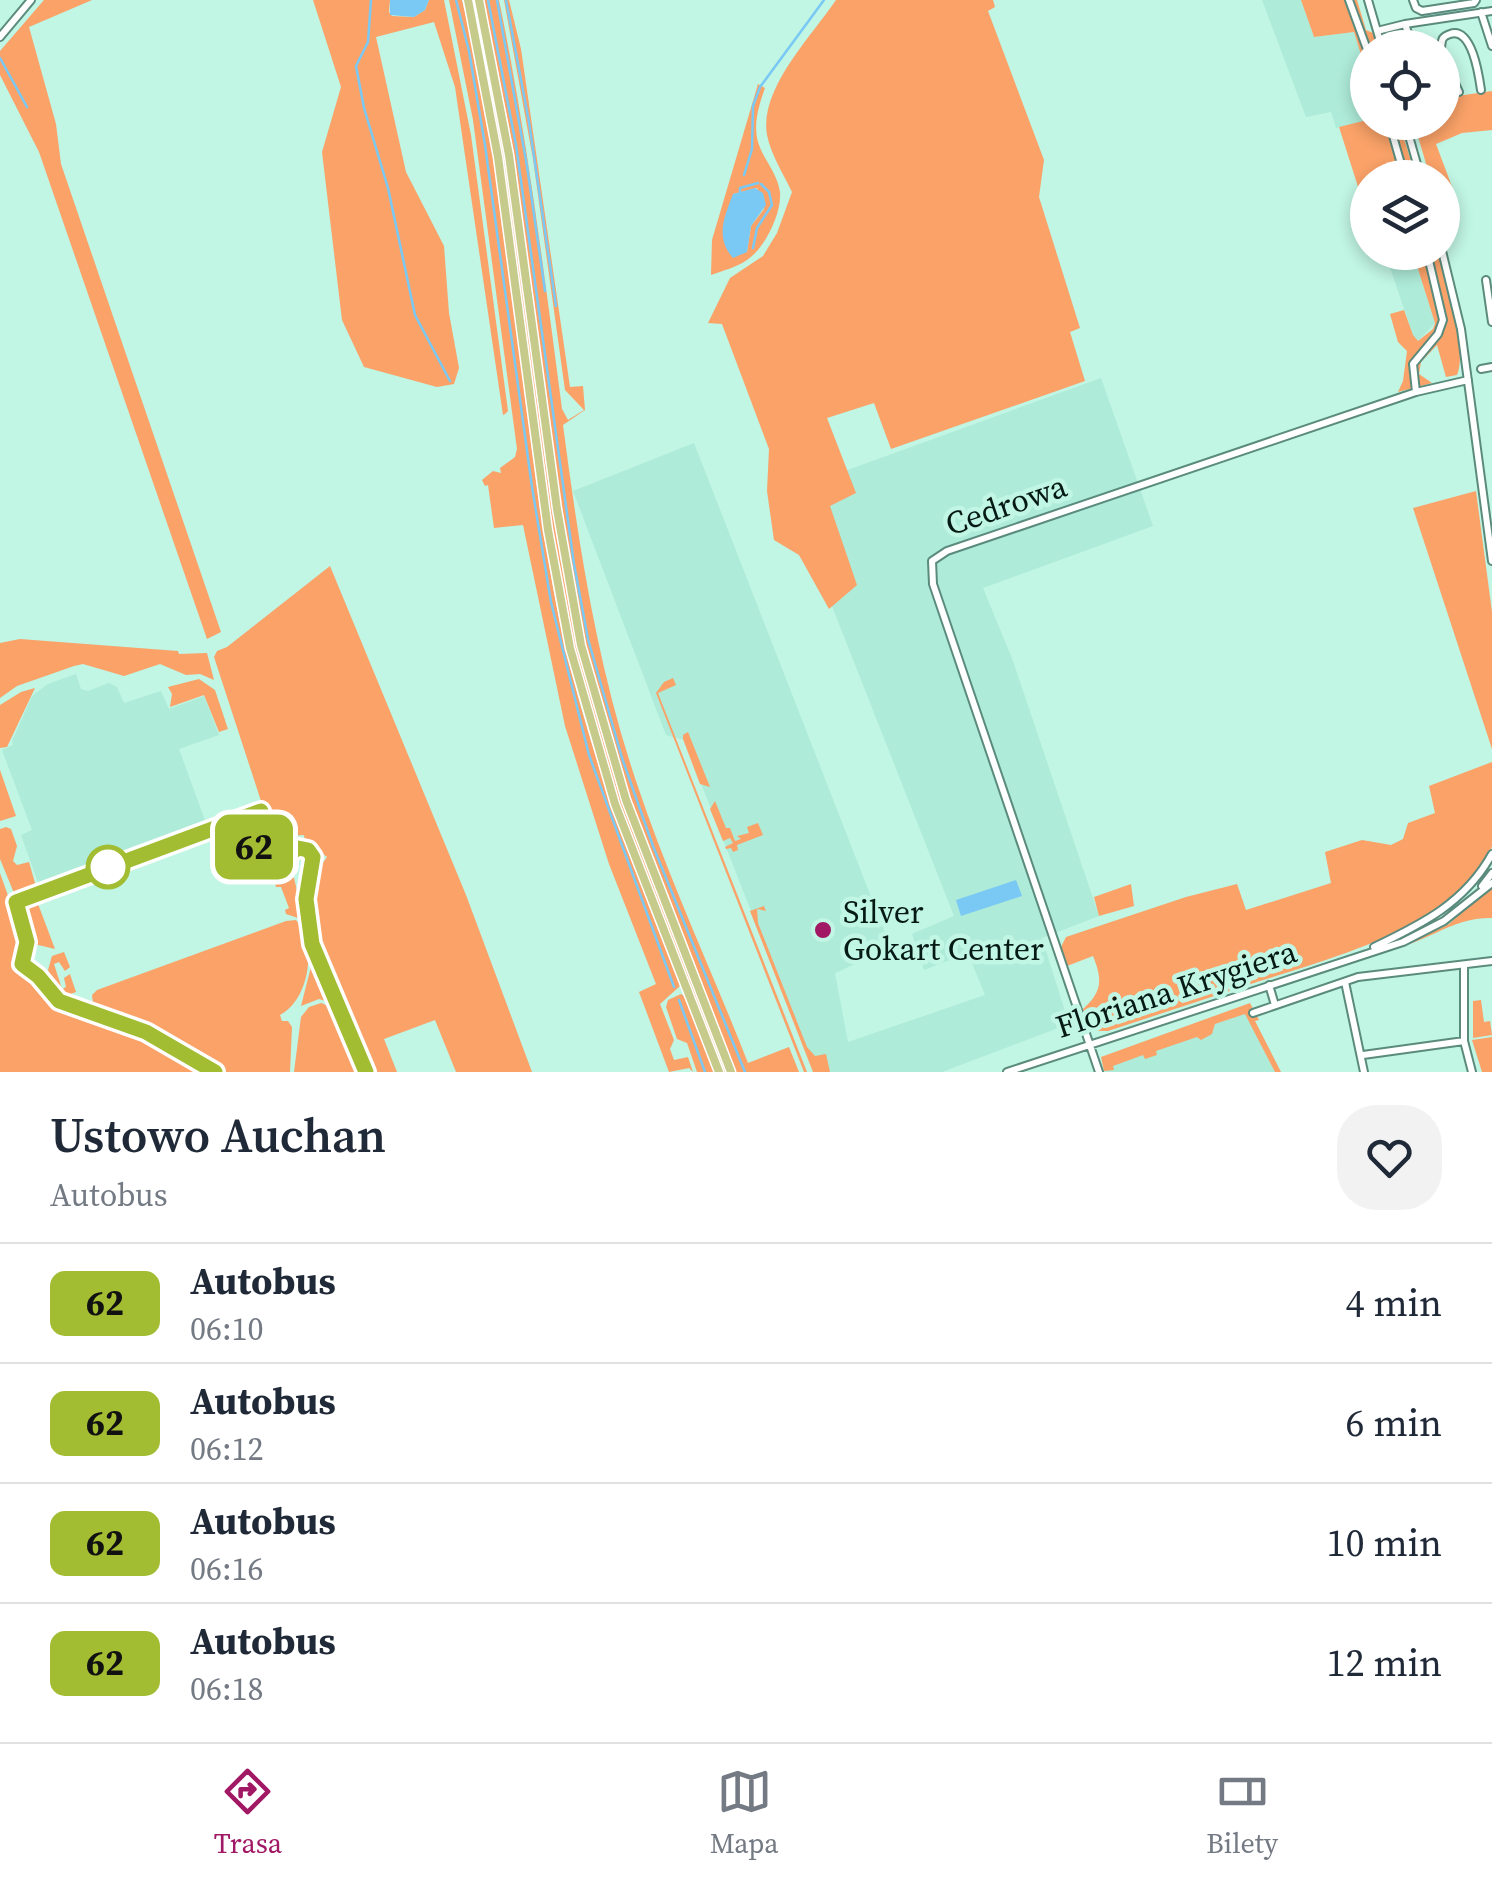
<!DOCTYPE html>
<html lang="pl">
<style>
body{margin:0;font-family:"Source Serif 4",serif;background:#f2f2f3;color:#1f2937;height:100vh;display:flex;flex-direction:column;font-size:38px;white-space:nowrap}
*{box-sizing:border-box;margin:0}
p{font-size:32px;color:#747a83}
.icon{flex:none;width:55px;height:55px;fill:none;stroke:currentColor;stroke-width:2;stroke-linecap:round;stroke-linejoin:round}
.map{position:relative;height:1072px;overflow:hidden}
.panel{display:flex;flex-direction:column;background:#fff;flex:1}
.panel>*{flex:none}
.badge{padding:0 20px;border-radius:15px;font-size:35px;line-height:65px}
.controls{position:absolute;left:1350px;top:30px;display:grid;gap:20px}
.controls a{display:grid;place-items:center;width:110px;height:110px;border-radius:50%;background:#fff;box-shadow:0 5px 15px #0003;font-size:50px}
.map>.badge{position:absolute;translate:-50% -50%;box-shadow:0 0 0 5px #fff}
.round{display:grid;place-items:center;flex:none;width:105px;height:105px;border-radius:40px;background:#f2f2f3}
.head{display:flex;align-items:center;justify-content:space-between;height:170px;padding:0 50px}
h1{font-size:48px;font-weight:600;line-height:75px}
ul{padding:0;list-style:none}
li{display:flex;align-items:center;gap:30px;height:120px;padding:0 50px;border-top:2px solid #e0e1e3}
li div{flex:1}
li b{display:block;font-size:38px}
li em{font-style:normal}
li .badge{min-width:110px;font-weight:700;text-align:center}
.tab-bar{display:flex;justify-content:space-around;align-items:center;height:140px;border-top:2px solid #e0e1e3;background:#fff;font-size:28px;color:#747a83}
.tab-bar a{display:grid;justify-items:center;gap:5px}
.tab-bar .selected{color:#a11864}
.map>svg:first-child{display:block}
.built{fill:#aeebd8}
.green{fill:#faa268;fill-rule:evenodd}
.water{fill:#79c9f4}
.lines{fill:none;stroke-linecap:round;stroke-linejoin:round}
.stream{stroke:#79c9f4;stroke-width:2.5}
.minor-casing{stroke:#5b8b7d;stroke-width:10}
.major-casing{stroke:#fff;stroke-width:11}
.minor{stroke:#fff;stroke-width:6}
.major{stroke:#c6cb8c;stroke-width:8}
.line-casing{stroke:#fff;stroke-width:22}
.line{stroke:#a2bd31;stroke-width:15}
.stop-dot{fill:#fff;stroke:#a2bd31;stroke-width:5}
.poi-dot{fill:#a11864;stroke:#c1f5e4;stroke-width:4}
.labels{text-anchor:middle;stroke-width:9;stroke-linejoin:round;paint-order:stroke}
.street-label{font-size:32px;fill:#061a15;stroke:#c1f5e4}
.poi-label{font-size:32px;fill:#061a15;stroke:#c1f5e4;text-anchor:start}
</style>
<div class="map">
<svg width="1492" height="1072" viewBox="0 0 1492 1072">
<rect width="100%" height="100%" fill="#c1f5e4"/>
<path class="built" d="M1262 0H1301L1314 37 1354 32 1367 74V120L1336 128 1331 112 1306 117Z
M1385 253H1413L1435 323 1418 341 1413 335Z
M1101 378 1153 526 983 588 1013 661 1099 916 1042 938 1069 1024 942 1072H814L684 740 666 735 573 491 694 443 891 948 835 973 848 1042 985 995 968 953 924 970 912 934 954 916 787 492Z
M76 674 81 689 88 691 109 683 117 687 124 703 161 691 169 709 204 696 219 735 179 749 207 826 40 888 21 835 32 830 2 750 13 745 12 741 32 696 48 684Z
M1250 1012 1281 1072H1105L1102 1066 1146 1047Z"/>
<path class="green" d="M44 0H92L29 27 56 124 61 164 221 632 207 639 39 152 0 75V51Z
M313 0H390L389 12 392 16 414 17 425 10 429 0H444L471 135 508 411 505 414 503 415 455 87 434 22 376 37 406 172 444 246 449 313 459 368 454 384 437 387 364 367 342 320 322 152 341 87Z
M449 0H462C512 196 518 400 555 598 580 732 631 858 680 986L660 1004 674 1040 670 1049 674 1060 688 1057 693 1072 689 1068 669 1072 639 992 656 984 609 864 565 726 523 525 494 528 488 485 485 486 482 480 493 471 501 473 500 468 515 457 517 449 473 120Z
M472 0H475L500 121 557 539 578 646 625 807 727 1072H723C668 932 605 791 573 643 527 431 518 213 472 0Z
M484 0H499C527 135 544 272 562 409L568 420 584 410 565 390 533 159 504 0H509L521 49 570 387 583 386 585 410 563 425C579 547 597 665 636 781 668 878 711 968 748 1063L789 1047 799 1072H736L644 835 621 772 591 670 565 538 513 148Z
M836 0H993L995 7 988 11 1044 160 1039 197 1080 328 1070 332 1085 381 891 449 874 403 827 418 856 493 830 506 857 585 829 609 799 555 774 540 767 491 769 449 722 324 708 323 730 278 763 256 777 233 792 192C784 175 771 155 767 135 759 89 811 37 836 0Z
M1301 0H1357L1366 30 1373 33 1377 47 1368 48 1367 74 1354 32 1314 37Z
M758 84 765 88C759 105 753 124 758 142 763 159 777 172 780 192 782 213 765 248 747 260 737 267 722 271 711 275L712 240ZM757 188 764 209 751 226 747 252 733 194Z
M1492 91V130L1462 133 1436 144 1454 192 1443 194 1442 178 1430 177 1414 123 1442 122 1443 98Z
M1367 120 1368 122 1399 123 1416 177 1368 178 1367 215 1339 127Z
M1413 253H1438C1446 281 1468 349 1457 375L1446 377 1437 345 1421 362 1419 374 1432 383 1398 392 1403 381 1407 351 1398 342 1390 314 1404 310 1413 335 1418 341 1433 329 1435 323Z
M1476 491 1492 612V749L1413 508Z
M330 566 466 895 532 1072H456L435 1020 384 1039 397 1072H373L319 948 312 878 327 857 305 841 304 835 291 836 275 828 266 803 262 804 214 657 217 651 227 647Z
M20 639 178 651 179 654 207 653 214 680 200 674 186 675 160 664 124 676 83 664 74 666 17 686 0 698V643Z
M673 678 676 685 658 693 807 1072H804L656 693 664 682Z
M199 679 215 690 228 729 219 732 204 695 170 707 172 694 168 687Z
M35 688 7 747 0 748V705L21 692Z
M688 732 710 787 700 784 683 739V735Z
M1492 762C1492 784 1492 827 1492 846 1474 922 1318 962 1254 983 1205 999 1157 1015 1108 1031H1091L1082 1010C1102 992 1103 981 1093 956L1067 966 1061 947 1066 937 1186 897 1237 884 1246 910 1331 883 1325 852 1362 840 1391 845 1403 839 1408 823 1435 813 1429 786Z
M0 770 16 816 0 821Z
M715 801 726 828H730L735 841 741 839 737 836 749 833 747 827 758 823 763 835 737 845 738 850 733 852 731 848 726 849 725 847 733 843 730 838 723 841 710 809Z
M263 809 272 830 291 841 283 859 274 864 263 862 257 847Z
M251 819 257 824 252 856 265 870 254 874 235 825Z
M6 827 11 829 17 846 13 861 17 865 29 862 37 890 16 898 0 859V829Z
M0 873 23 938 15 959 20 971 37 980 58 1005 104 1019 151 1039 208 1072H0Z
M280 873H287L294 878 304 920 286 914 285 910 289 908 281 887H276L275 883Z
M1131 884 1134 906 1099 916 1094 897Z
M1492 886V918C1458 917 1435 936 1404 946L1449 924Z
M35 896 55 949 30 943 18 902Z
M764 906 766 911 757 909 758 923 807 1047 815 1056 826 1054 830 1072H813L750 911Z
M296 920C318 945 309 1000 280 1015L282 1021H288L292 1027 290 1072H221L171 1041 93 1004 92 995 97 990 286 921Z
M64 952 70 967 65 971 59 962 54 964 62 989 66 987 64 978 70 974 76 992 65 996 56 992 48 970 52 956Z
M314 955 335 1003V1004L319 999 301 1006Z
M681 994 684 996 714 1072H697L687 1043 677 1039 666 1007 668 1000Z
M1481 1000 1484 1022 1490 1021 1492 1035 1473 1038V1001Z
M321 1003C345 1010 353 1051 363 1072H294L301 1017 309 1007Z
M1250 1003 1259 1020 1255 1021 1281 1072H1275L1245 1014 1215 1024 1212 1034 1201 1040 1197 1037 1156 1051 1157 1055 1145 1059 1143 1055 1113 1066 1114 1070 1104 1071 1101 1057Z
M1492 1037V1072H1482L1472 1040Z"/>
<path class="water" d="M390 0H429L425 10 414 17 390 15Z
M755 188 763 193 766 205 751 226 747 252 733 258C715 237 724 218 733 194Z
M1016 880 1022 896 961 916 956 900Z"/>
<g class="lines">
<path class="stream" d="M371 0 368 42 356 66 364 108 388 188 415 315 450 381
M456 0 469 51 485 145 532 487 551 602 589 755 674 987
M488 0 516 145 574 564 588 639 622 758 653 846 745 1072
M497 0 527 166 545 291
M506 0 529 122 556 306
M0 58 27 107
M744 175 752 149 753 106 760 87 824 0
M740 192V188L758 183
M753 248 757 228 772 205 769 192 761 184
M679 1000 705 1072"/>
<defs>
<path id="minor" d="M1349 0 1368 52
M1368 0 1382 48
M1413 0 1416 8 1422 11 1474 3 1476 0
M1481 12 1492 46
M1405 24 1413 48
M1377 31 1405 24 1492 11
M0 37 31 0
M1441 48C1442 40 1441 37 1450 34 1472 26 1479 76 1481 90
M1442 55 1459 92
M1389 122 1405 178
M1405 122 1421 178
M1442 251 1461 329 1492 561
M1486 280 1492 322
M1481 369 1492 367
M1416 392 1413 364 1438 334 1443 320 1427 252
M1482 886 1492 873
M1374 947C1422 924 1465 903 1492 854
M1464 965V1041L1472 1072
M1345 982 1364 1072
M1269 985 1275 1005
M1253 1013 1358 977 1492 961
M1363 1055 1464 1041
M1007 1072 1403 942 1444 921 1492 883
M1099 1072 933 584 932 561 947 551 1416 392 1468 380"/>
<path id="major" d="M468 0 498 157 548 530 570 648 615 804 719 1072
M479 0 509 155 557 509 581 645 626 800 731 1072"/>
</defs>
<use href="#minor" class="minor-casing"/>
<use href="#major" class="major-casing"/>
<use href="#minor" class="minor"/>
<use href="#major" class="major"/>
</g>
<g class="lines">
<defs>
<path id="line" d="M215 1072 146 1032 59 1001 38 976 22 964 27 942 16 902 261 811C261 838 240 858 276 870L288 866V855L298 848 308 850 313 857 306 899 312 944 366 1072"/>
</defs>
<use href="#line" class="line-casing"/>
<use href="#line" class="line"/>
</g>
<circle class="stop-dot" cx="108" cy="867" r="20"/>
<circle class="poi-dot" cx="823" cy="930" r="10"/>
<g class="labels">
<g class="street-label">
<text transform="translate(1006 505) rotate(-19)" y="11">Cedrowa</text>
<text transform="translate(1176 989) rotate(-18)" y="11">Floriana Krygiera</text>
</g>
<g class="poi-label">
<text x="843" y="923">Silver<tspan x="843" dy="37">Gokart Center</tspan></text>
</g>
</g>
</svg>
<div class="controls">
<a><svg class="icon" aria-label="locate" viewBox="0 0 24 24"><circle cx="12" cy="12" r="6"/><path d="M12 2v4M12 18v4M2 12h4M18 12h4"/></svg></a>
<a><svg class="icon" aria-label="layers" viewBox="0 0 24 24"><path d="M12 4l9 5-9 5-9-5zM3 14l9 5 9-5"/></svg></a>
</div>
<b class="badge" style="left:254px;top:847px;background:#a2bd31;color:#111">62</b>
</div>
<section class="panel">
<div class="head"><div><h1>Ustowo Auchan</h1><p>Autobus</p></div><a class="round"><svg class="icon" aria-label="heart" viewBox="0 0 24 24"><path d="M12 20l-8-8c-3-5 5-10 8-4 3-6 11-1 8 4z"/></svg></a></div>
<ul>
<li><span class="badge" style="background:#a2bd31;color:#111">62</span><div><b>Autobus</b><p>06:10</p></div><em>4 min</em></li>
<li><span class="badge" style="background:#a2bd31;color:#111">62</span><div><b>Autobus</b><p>06:12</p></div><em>6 min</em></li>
<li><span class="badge" style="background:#a2bd31;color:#111">62</span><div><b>Autobus</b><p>06:16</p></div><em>10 min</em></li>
<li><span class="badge" style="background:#a2bd31;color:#111">62</span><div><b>Autobus</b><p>06:18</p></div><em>12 min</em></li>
</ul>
</section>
<nav class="tab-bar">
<a class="selected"><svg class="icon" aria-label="directions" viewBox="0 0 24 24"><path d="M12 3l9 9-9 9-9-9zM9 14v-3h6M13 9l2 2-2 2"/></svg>Trasa</a>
<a><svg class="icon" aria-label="map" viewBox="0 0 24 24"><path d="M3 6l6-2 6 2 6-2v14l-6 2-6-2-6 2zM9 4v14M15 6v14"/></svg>Mapa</a>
<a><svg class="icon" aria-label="tickets" viewBox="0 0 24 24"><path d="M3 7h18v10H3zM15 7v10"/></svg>Bilety</a>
</nav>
